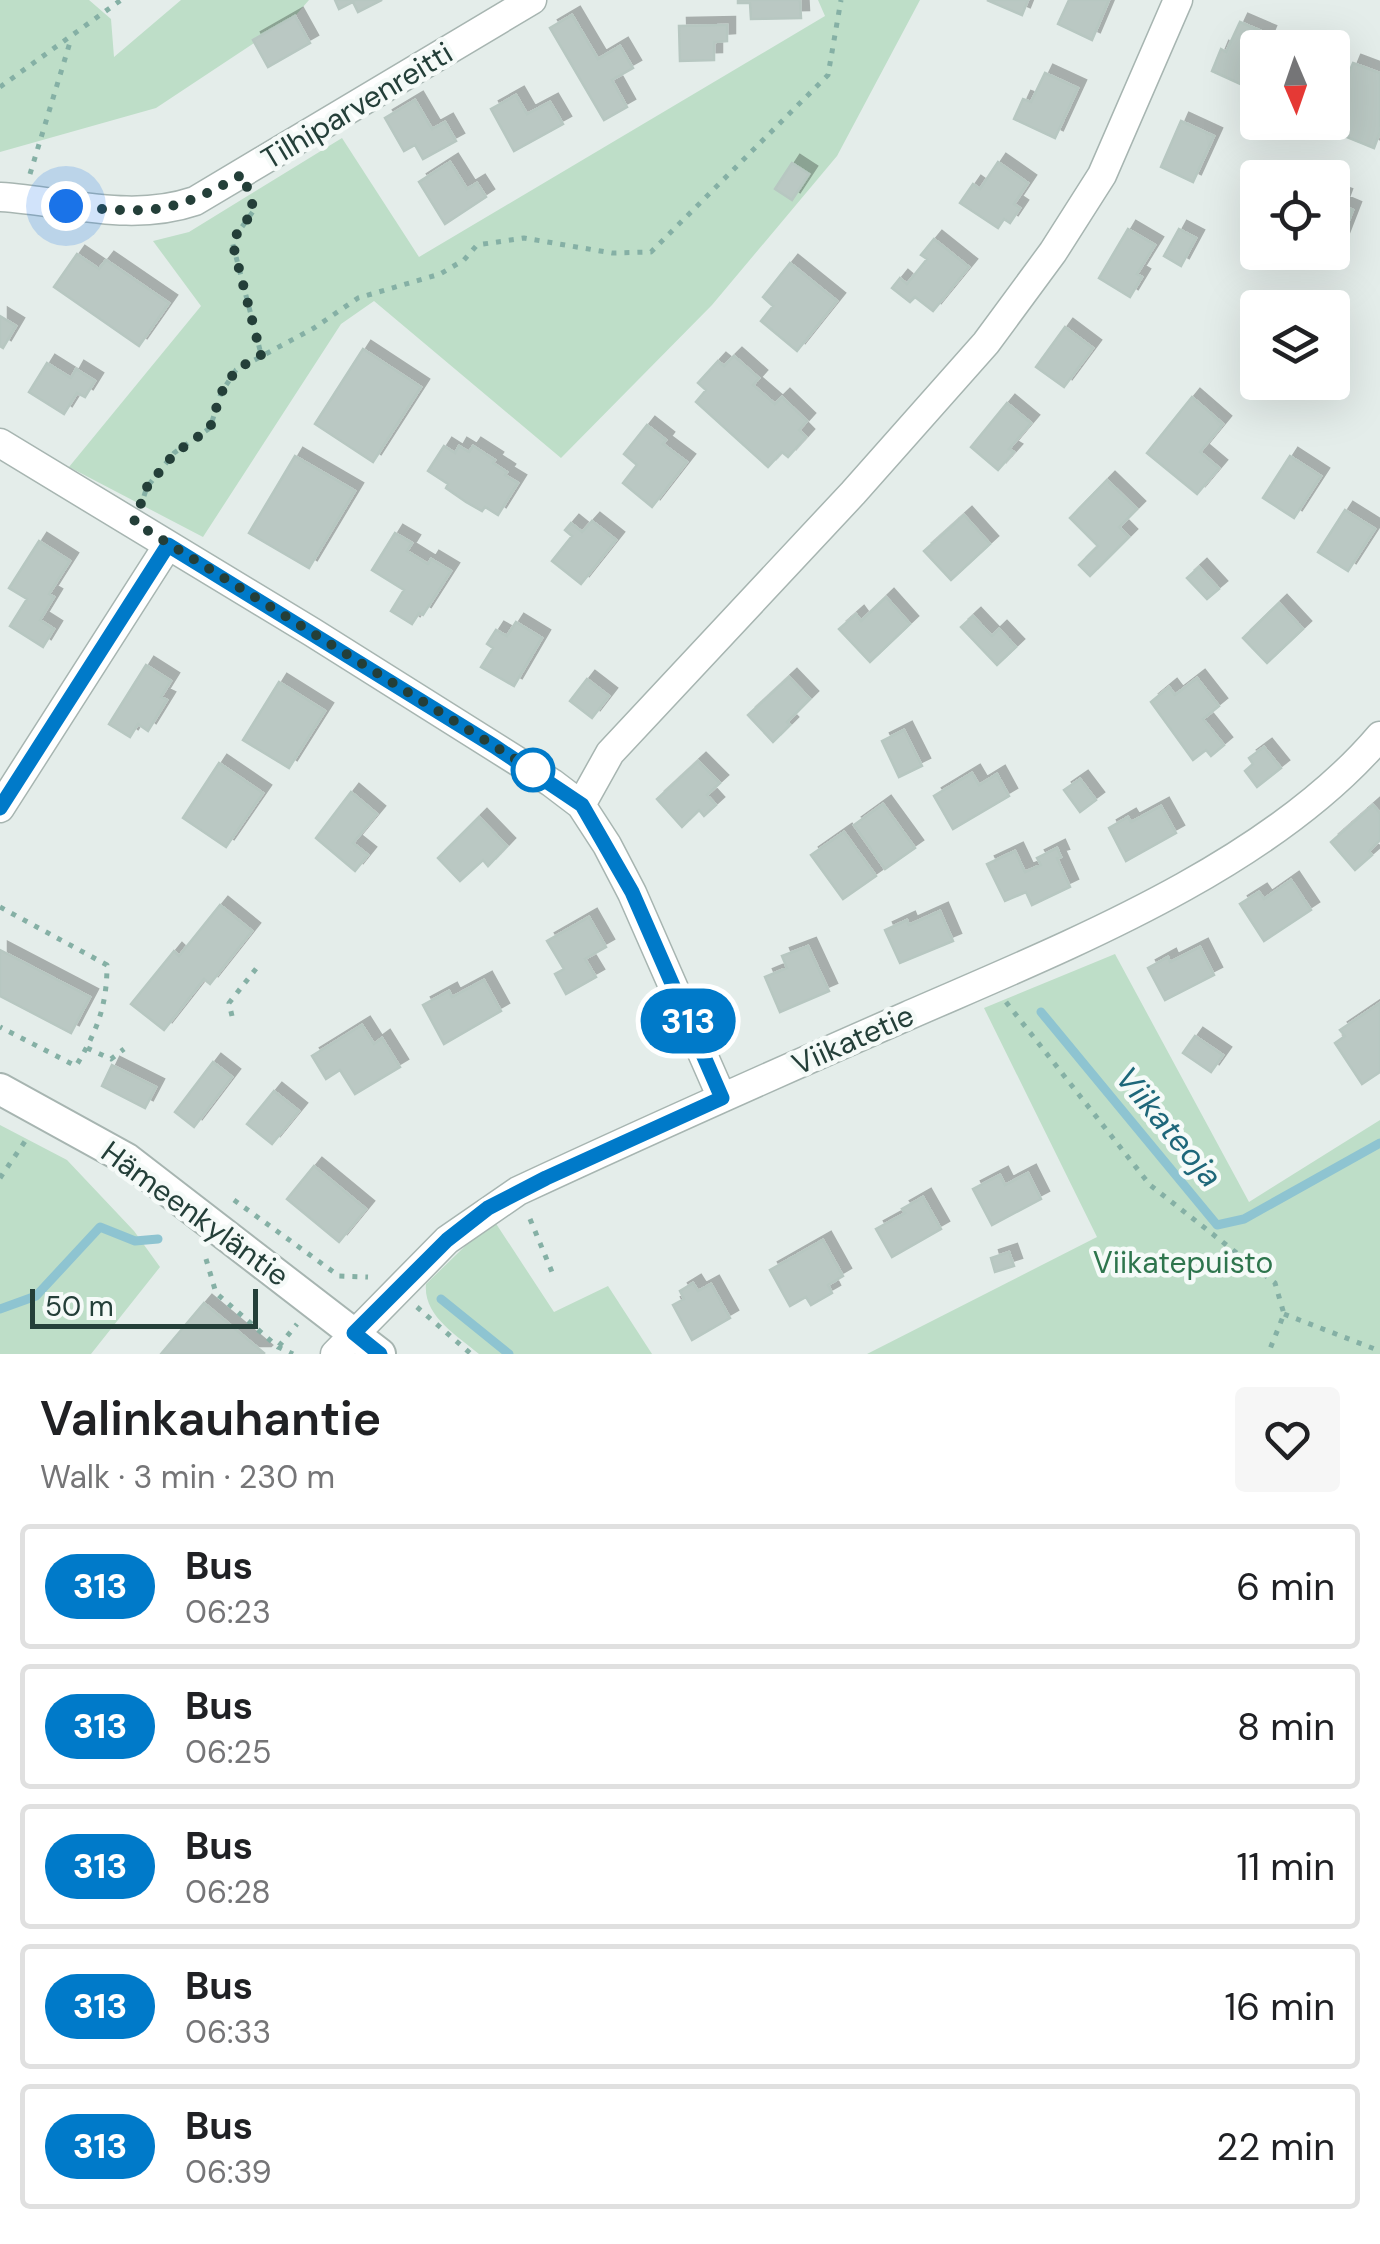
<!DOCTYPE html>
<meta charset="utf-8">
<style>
body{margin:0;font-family:"DM Sans",sans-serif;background:#f6f6f6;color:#202124;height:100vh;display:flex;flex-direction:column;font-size:38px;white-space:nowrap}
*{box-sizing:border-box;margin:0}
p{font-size:32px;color:#757577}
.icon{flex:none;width:55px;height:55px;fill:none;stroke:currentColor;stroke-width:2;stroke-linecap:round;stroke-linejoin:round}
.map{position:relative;height:1354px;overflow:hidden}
.side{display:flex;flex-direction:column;background:#fff;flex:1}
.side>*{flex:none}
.badge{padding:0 20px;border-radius:32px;font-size:35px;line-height:65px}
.needle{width:65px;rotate:178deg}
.controls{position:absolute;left:1240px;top:30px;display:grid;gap:20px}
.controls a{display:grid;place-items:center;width:110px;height:110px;border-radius:10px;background:#fff;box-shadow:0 10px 40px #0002;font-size:50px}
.scale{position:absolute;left:30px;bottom:25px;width:228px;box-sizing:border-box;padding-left:10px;border:5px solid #243f39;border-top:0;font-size:28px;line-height:35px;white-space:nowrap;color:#243f39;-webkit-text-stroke:8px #f5faf8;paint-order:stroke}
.you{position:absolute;width:50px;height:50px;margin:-25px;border:8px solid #fff;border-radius:50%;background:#1a73e8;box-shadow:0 0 0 15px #1a73e833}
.map>.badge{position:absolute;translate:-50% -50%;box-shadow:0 0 0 5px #fff}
.round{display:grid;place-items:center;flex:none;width:105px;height:105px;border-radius:10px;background:#f6f6f6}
.head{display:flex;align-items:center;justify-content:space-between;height:170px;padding:0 40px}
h1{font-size:48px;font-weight:600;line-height:75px}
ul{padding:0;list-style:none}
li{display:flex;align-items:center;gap:30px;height:125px;margin:0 20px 15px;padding:0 20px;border:5px solid #e0e0e0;border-radius:10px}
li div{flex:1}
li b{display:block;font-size:38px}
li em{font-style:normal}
li .badge{min-width:110px;font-weight:700;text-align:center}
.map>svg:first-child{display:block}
.green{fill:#bedec8}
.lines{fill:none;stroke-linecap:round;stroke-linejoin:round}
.stream{stroke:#8ec4d1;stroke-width:9}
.building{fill:#bac8c3;stroke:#b7c7c1;stroke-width:2.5;filter:url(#shadow)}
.minor-casing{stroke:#a7b5b1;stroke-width:31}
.tertiary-casing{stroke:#a7b5b1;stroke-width:34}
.path{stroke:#85b0a5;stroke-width:5;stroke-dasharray:5 8;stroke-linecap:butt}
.minor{stroke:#fff;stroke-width:28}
.tertiary{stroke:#fff;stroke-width:30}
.line-casing{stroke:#fff;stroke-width:22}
.line{stroke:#007ac9;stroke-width:15}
.walk{stroke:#243f39;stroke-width:10;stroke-dasharray:0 18}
.stop-dot{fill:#fff;stroke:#007ac9;stroke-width:5}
.labels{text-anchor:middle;stroke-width:9;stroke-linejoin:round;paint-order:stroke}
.street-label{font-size:30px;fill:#243f39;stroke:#f5faf8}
.park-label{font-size:30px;fill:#2e754d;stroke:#f5faf8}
.water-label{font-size:32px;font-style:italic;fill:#1e677a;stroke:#f5faf8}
</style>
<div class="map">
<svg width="1380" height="1354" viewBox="0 0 1380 1354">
<defs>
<filter id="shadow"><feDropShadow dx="8" dy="-8" stdDeviation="0" flood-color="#0004"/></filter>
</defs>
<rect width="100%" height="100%" fill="#e4edea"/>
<path class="green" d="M0 0H89L111 19 114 57 181 0H309L295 16 156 108 0 152Z
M818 0H920L837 156 712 305 561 458 374 301 341 324 203 537 69 467 201 306 153 241 189 232 342 138 419 257 825 16Z
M1115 954 1249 1202 1380 1120V1354H867L1097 1237 984 1008Z
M0 1125 67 1160 134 1231 160 1267 91 1354H0Z
M493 1219 554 1312 608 1286 652 1354H479C457 1335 423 1316 426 1284Z"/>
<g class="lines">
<path class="stream" d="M1041 1012 1217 1225 1244 1219 1380 1143
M441 1299 509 1354
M0 1309 36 1296 100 1227 135 1241 158 1239"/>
</g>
<path class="building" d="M335 0H382L358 12 353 2 339 9Z
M738 0H800L801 18 751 19 750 3H738Z
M987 0H1028L1022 15Z
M1069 0H1109L1092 40 1058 24Z
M572 15 598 59 620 46 633 68 612 80 627 107 604 120 550 28Z
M295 16 310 43 268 67 253 40Z
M1240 22 1268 34 1262 48H1258V92L1212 71 1221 49 1226 52Z
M727 25V41L714 42V60L680 61 679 26Z
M1353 63 1380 73V132L1374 148 1327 129 1332 122V114Z
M1045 73 1078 88 1055 138 1014 119 1023 99 1031 102Z
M516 95 527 114 550 102 563 124 514 151 491 109Z
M415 100 432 129 445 122 456 141 423 159 415 145 404 151 385 118Z
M1181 121 1214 136 1193 182 1161 167Z
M450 162 467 189 477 183 486 197 445 224 419 182Z
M998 162 1028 183 1014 204 1020 208 1010 223 1004 219 998 228 960 203 973 184 980 189Z
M792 163 809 174 792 200 775 189Z
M1332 193 1344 197 1341 205 1353 210 1337 251 1332 250Z
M1128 229 1155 245 1137 274 1142 277 1130 297 1099 278Z
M1179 229 1196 238 1181 266 1164 256Z
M934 239 969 267 933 311 915 297 910 302 892 288 900 278 907 284 927 259 921 255Z
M77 254 99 269 106 260 169 303 139 346 54 287Z
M790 263 837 301 797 351 761 321 773 306 763 297Z
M0 316 16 326 3 348 0 346Z
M1065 327 1093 348 1064 387 1036 367Z
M363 349 421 387 373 462 315 424Z
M734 356 759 378 753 385 775 404 782 397 807 421 799 430 806 437 788 457 782 452 768 467 696 402 706 390 698 383 718 361 724 366Z
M47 363 71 378 76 369 95 381 85 397 77 393 64 414 29 392Z
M1192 397 1223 424 1200 452 1219 468 1197 494 1147 453Z
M1007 403 1031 423 1009 449 1014 452 998 470 971 447Z
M647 425 666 440 663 444 687 462 652 507 623 483 637 465 624 454Z
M444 446 455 453 459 446 469 452 473 446 495 460 493 463 507 472 505 475 518 483 498 515 485 507 482 511 466 502 446 488 448 484 428 471Z
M295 456 355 491 309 568 249 533Z
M1290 456 1321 476 1294 518 1263 498Z
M1107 480 1137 509 1119 527 1129 537 1090 576 1079 565 1098 546 1070 518Z
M1345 510 1375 529 1348 571 1318 552Z
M964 515 990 544 951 580 924 551Z
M592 521 616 540 581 584 552 561 572 536 565 530 571 523 582 532Z
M395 533 412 543 407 551 428 564 431 559 451 571 423 615 419 613 412 624 391 611 404 590 372 570Z
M39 541 70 561 49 594 54 597 40 620 54 629 43 647 10 626 27 599 9 588Z
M1199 567 1219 589 1207 599 1187 578Z
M886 597 910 624 870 662 839 629 856 614 861 621Z
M1279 603 1303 629 1267 663 1243 638Z
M973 616 992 636 999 629 1016 647 997 665 961 627Z
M516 622 542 638 514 686 481 667 493 648 487 644 496 630 507 636Z
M146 665 171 681 161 697 167 700 148 731 138 724 130 737 109 724Z
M789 677 810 699 787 722 790 725 773 742 748 715Z
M1197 678 1219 706 1203 719 1224 745 1211 756 1206 750 1193 760 1151 702 1169 687 1175 695Z
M587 679 609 696 592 718 570 701Z
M279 682 325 711 289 768 243 740Z
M904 730 922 766 899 777 882 741Z
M1264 747 1281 768 1257 787 1245 771 1253 764 1249 758Z
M698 761 720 783 707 795 716 805 704 816 699 810 682 827 657 799Z
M219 763 263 793 226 847 183 818Z
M972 773 979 785 997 774 1009 796 953 829 934 796Z
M1080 779 1096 800 1080 812 1064 790Z
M351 792 377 814 353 843 368 855 355 871 316 838Z
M883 804 915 848 885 869 854 825Z
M1373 805 1380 813V840L1369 851 1372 855 1355 870 1331 842Z
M1161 806 1176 833 1126 861 1109 828 1128 817 1131 822Z
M479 817 507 846 488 866 483 860 460 881 438 858Z
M844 832 876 876 843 899 811 855Z
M1057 848 1061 857 1057 858 1070 887 1032 905 1026 892 1005 901 987 864 1015 851 1025 872 1041 865 1037 858Z
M1291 880 1311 910 1264 941 1240 904 1259 892 1264 899Z
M220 905 252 931 210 984 204 979 164 1030 131 1004 174 951 179 956Z
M940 911 953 941 900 963 885 930 907 920 909 925Z
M589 917 606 947 585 959 596 977 566 994 555 974 564 969 547 941Z
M808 946 829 991 780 1012 765 977 787 968 782 956Z
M1200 947 1214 975 1165 1000 1148 968 1168 957 1170 962Z
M0 950 90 997 71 1033 0 996Z
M484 980 501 1011 444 1044 423 1005 449 991 452 997Z
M1380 1003V1072L1362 1084 1335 1043 1345 1036 1340 1030Z
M362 1025 374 1044 382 1038 400 1067 355 1094 340 1070 326 1079 312 1056Z
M1195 1036 1223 1055 1211 1072 1183 1053Z
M213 1062 232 1077 194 1127 175 1112Z
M112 1065 156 1087 145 1108 102 1086Z
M274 1091 299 1111 272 1144 247 1124Z
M314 1166 366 1209 339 1242 287 1199Z
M1028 1173 1041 1199 992 1225 973 1189 1000 1175 1005 1185Z
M923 1197 941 1229 892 1257 876 1229 905 1213 902 1209Z
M823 1240 843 1276 828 1285 832 1293 811 1305 806 1297 790 1306 770 1270Z
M1009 1252 1014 1266 995 1272 991 1258Z
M693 1283 698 1291 711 1284 730 1318 692 1340 673 1305 684 1299 680 1291Z
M204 1303 264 1353 263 1354H161Z"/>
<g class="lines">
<defs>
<path id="minor" d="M0 197C66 201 130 223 195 201L532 0
M0 443 312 632 552 783 581 805 607 845 632 893 722 1098
M581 805 610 753 853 493 986 343 1053 252 1102 175 1178 0
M0 808 168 545
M335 1354 447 1240 518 1191C647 1131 777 1073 907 1016 1062 948 1268 868 1380 736"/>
<path id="tertiary" d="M0 1089 127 1159 380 1354"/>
</defs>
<use href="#minor" class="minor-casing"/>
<use href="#tertiary" class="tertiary-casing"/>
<path class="path" d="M0 87 121 0
M30 174 71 39
M251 200 254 210 232 241 261 354
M144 496 147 487 174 453 210 428 221 393 236 370 314 328 358 298 440 274 464 260 477 245 524 238 612 253 651 252 828 75 841 0
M0 907 107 965C107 1006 97 1031 76 1066L0 1027
M1006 1002 1150 1185 1275 1283 1284 1314 1268 1354
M232 1016 229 1003 259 965
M87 1048 111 1059 124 1049
M0 1178 28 1137
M234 1200 339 1276 368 1277
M530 1219 552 1272
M206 1259 216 1293 278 1347 293 1354
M417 1307 471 1354
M1284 1314 1380 1351
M279 1346 297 1324"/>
<use href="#minor" class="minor"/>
<use href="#tertiary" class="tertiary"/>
</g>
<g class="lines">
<defs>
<path id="line" d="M0 808 168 545 494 746 582 805 632 892 722 1098 546 1178 488 1208 447 1240 354 1333 380 1354"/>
</defs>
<use href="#line" class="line-casing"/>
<use href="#line" class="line"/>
<path class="walk" d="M66 206C149 213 168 217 243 174L254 210 232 241 261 355 236 370 221 393 210 428 174 454 147 487 134 522 533 770"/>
</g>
<circle class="stop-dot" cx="533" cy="770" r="20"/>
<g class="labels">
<g class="street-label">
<text transform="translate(357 106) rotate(-31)" y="10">Tilhiparvenreitti</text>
<text transform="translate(853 1040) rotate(-24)" y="10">Viikatetie</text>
<text transform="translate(195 1214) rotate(36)" y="10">Hämeenkyläntie</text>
</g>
<g class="park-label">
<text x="1183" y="1273">Viikatepuisto</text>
</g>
<g class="water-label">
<text transform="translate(1169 1127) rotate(50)" y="11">Viikateoja</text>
</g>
</g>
</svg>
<div class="controls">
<a><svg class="needle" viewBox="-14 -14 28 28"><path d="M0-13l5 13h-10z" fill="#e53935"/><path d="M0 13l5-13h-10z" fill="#757577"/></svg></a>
<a><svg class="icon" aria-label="locate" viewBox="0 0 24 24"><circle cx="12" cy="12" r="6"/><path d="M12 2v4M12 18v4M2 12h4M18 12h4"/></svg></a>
<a><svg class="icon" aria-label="layers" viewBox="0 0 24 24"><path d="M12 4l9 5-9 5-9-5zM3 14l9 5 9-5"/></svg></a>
</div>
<div class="scale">50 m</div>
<div class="you" style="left:66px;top:206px"></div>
<b class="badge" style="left:688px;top:1021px;background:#007ac9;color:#fff">313</b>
</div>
<section class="side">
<div class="head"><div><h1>Valinkauhantie</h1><p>Walk · 3 min · 230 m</p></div><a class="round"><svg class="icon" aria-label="heart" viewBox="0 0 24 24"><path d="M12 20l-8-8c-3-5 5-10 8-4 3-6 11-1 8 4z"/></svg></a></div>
<ul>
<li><span class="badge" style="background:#007ac9;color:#fff">313</span><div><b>Bus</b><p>06:23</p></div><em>6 min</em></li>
<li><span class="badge" style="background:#007ac9;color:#fff">313</span><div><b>Bus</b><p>06:25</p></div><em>8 min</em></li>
<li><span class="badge" style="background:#007ac9;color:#fff">313</span><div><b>Bus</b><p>06:28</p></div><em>11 min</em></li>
<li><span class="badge" style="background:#007ac9;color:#fff">313</span><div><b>Bus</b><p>06:33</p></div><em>16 min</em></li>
<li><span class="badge" style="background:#007ac9;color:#fff">313</span><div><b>Bus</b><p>06:39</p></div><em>22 min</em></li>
</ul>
</section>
